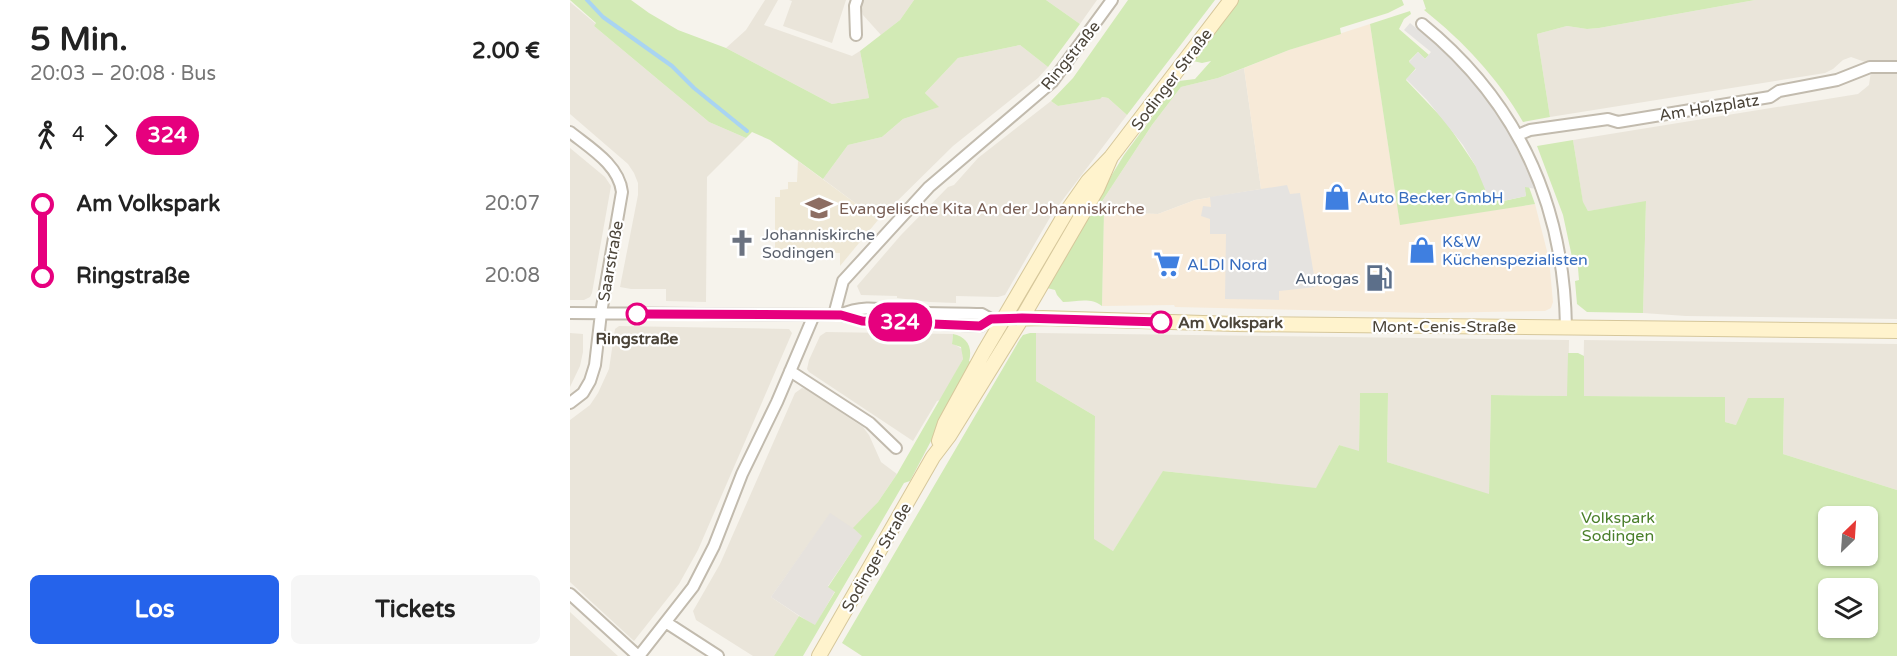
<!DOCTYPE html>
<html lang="de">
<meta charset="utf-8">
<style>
body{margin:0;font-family:"Varela Round",sans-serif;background:#f6f6f6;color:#222;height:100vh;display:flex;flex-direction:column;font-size:22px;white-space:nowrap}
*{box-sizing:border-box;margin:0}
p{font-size:20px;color:#767676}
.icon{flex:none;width:33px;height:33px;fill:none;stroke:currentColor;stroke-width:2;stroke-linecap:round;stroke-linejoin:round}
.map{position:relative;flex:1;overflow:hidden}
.sheet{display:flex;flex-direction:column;background:#fff;width:570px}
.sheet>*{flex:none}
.badge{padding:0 12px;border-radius:20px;font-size:21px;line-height:39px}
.needle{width:39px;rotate:25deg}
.tools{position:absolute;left:1248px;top:506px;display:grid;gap:12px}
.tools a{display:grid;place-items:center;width:60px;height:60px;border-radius:9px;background:#fff;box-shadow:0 2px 4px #0004;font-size:30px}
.map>.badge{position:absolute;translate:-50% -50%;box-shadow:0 0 0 3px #fff}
.legs{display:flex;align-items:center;gap:9px;height:66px;padding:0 30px;font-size:20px}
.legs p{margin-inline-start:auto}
.head{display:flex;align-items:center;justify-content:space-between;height:102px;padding:0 30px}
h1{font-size:33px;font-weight:700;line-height:45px}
.button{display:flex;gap:12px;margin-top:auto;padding:12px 30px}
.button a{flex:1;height:69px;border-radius:9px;background:#2563eb;color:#fff;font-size:24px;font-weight:700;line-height:69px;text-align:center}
.button a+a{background:#f6f6f6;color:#222}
ul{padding:0 30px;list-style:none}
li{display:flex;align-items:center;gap:21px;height:72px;font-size:22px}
li i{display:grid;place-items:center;width:9px;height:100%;margin:0 8px;background:currentColor}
li i::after{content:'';width:15px;height:15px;margin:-8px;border:4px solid;border-radius:50%;background:#fff}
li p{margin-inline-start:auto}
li:first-child i{background:linear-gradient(#0000 50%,currentColor 0)}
li:last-child i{background:linear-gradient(currentColor 50%,#0000 0)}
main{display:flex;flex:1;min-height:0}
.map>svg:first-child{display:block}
.residential{fill:#eae5da}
.commercial{fill:#f7ead8}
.industrial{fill:#e6e2dd}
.education{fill:#efe8d6}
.green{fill:#d2eab5;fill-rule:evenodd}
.parking{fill:#e5e3e0}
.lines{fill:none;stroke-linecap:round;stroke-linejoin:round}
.stream{stroke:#a9d4f2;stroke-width:4}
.street-casing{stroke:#c2bbae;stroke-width:14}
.secondary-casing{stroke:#d6c79b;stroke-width:16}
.street{stroke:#fff;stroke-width:10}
.secondary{stroke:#fff3cd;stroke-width:14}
.line-1-casing{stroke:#fff;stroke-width:14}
.line-1{stroke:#e6007e;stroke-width:9}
.stop-1-dot{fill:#fff;stroke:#e6007e;stroke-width:3}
.labels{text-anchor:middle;stroke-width:4.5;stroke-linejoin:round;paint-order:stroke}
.street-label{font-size:16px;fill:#4b4439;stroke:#fff}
.shop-label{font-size:16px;fill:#366cbe;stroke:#fff;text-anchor:start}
.education-label{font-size:16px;fill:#785e54;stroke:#fff;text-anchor:start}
.worship-label{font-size:16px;fill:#5b616d;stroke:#fff;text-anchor:start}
.service-label{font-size:16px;fill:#4e5e75;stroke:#fff;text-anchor:end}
.stop-label{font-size:16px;font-weight:bold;fill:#4b4439;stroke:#fff;text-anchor:start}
.park-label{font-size:16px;fill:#4a7f2a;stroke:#fff}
</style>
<main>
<section class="sheet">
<div class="head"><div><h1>5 Min.</h1><p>20:03 – 20:08 · Bus</p></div><b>2.00 €</b></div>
<div class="legs"><svg class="icon" aria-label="walk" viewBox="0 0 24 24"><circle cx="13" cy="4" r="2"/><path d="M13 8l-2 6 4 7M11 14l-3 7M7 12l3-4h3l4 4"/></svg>4<svg class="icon" aria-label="forward" viewBox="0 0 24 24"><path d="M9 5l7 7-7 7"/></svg><b class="badge" style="background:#e6007e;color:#fff">324</b></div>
<ul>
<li><i style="color:#e6007e"></i><b>Am Volkspark</b><p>20:07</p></li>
<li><i style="color:#e6007e"></i><b>Ringstraße</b><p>20:08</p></li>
</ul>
<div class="button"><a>Los</a><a>Tickets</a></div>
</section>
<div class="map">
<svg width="1327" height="656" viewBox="0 0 1327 656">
<rect width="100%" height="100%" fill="#f6f3ec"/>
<path class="residential" d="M195 0H208L194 25 282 56 290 51 299 98 262 104 156 48 176 30Z
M219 0H276L262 43 213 26 222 1Z
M293 0H344L330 20 311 35 293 15 291 8Z
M476 0H527L510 24Z
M1185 0H1327V63L1295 62 1281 57 1273 60 1263 69 1255 73 980 117 967 34 997 26 1017 29 1029 28Z
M0 2 26 24 24 26 139 122 176 138 137 177 136 302 96 301V289H61L50 287 68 195V183L64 173 58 164 0 114Z
M450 45 478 67 468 78 383 146 308 220 253 179 278 145 312 137 333 119 368 107 355 93 388 58Z
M674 68 691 189 625 200 588 214 525 212 582 125 611 87 648 78Z
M1301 71H1327V319L1116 316 1073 313 1076 202 1018 211 1013 203 1003 140 1288 94 1299 85Z
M531 97 538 98 557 115 482 214 435 295 428 297 386 296V303L360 302 327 298V296L291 295 287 286 331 235 378 187 384 185 408 158 481 101 488 106 529 99Z
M0 148 35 177 41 186 22 293 20 297 14 300H0Z
M49 326 219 329 222 333 128 550 109 584 64 641 0 582V420L20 405 28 393 39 369 45 329Z
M256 332 383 334 382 343 392 349 393 359 371 400 367 401 343 441 239 372 237 369 239 360 250 336Z
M0 333 13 334V352L10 366 0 387Z
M466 333 999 340 998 396 921 395 919 495 817 462 818 394 790 393 789 452 769 445 746 489 594 471 543 551 524 540 525 416 466 381Z
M1014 340 1327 344V490L1213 454 1214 398 1166 425 1155 422V397L1013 396Z
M232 388 236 389 293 427 299 435 311 462 327 474 308 502 284 530 260 514 201 597 229 616 204 656H183L126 620 123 611 150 564 225 393Z
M0 612 26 636 48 656H0Z"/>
<path class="commercial" d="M800 24 830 224 965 204 979 259 983 302 981 308 975 311 858 313 605 307 604 305 532 306 534 212 588 214 625 200 691 189 674 68 719 50Z"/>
<path class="industrial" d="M260 513 293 535 258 586 265 591 245 626 201 597Z"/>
<path class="education" d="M228 161 308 220 270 266V253L205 252V197H210V190L218 189V182H227Z"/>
<path class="green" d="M0 0H61L79 13 108 30 156 48 262 104 299 98 290 51 330 20 344 0H476L510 24 478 67 450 45 388 58 355 93 369 107 333 119 312 137 278 145 253 179 200 140 182 132 176 138 139 122 24 26 26 23Z
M558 0H645L557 115 538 98 532 97 530 99 488 106 481 101 503 78Z
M669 0H832L834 5 818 13 770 28 771 34 719 50 648 78 611 87 582 125 525 212H534L532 306C520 297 507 302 493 302L487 295 485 290 477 288 527 199 554 155 609 81 625 79 641 61 632 63 623 61Z
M853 0H1185L1029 28 1017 29 997 26 967 34 980 117 953 122C928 78 893 41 854 10L856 9Z
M840 11 841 14 834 19 829 29 859 55 855 59 848 52 839 61 846 68 836 80 876 122 905 165 927 192 929 202 956 196 954 187H959L965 204 830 225 800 24Z
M1003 140 1013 202 1018 211 1076 201 1073 313 1017 312 1007 304 1005 281 1009 280 1007 256 1002 257 993 215 967 146Z
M460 333H466V381L525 416 524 539 543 551 593 471 746 488 769 445 789 451 790 393H818L817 462 919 494 921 395 997 396 998 353H1008L1014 356V396L1155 397V422L1166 425 1178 398H1214L1213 454 1327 490V656H292L272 643 450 339 453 335ZM1258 516H1298V555H1258ZM1258 588H1298V627H1258Z
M383 334C397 337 403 347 399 361L402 363 340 481 334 483 233 656H204L229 616 245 625 265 592 258 587 292 536 283 528 308 502 327 474 393 359 391 347 382 344Z"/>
<path class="parking" d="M840 23 877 54 904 82 937 129 966 189 955 187 956 196 929 202 927 192 917 194 905 165 893 145 857 100 836 79 846 69 839 62 848 52 855 59 861 52 834 30Z
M717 185 720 194 730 193 746 287 709 291V300L655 299 656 234H640V219L631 216 633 206 641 207 640 197Z"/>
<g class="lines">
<path class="stream" d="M17 0 33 17 102 66 124 88 177 131"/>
<defs>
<path id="street" d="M852 24C948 102 994 203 996 327
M286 35 285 6 287 0
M0 132C20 148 49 165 52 192L31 313 25 365 20 381 13 393 0 403
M948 135 960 130 1038 119 1048 122 1200 97 1209 91 1267 80 1300 67H1327
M0 313 271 315 292 320 410 326 421 319H432
M264 315 273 281 359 187 482 82 542 0
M271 315C293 304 313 310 336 312 361 314 386 313 412 314L421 319
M220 371 300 423 326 448
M0 594 68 656
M97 623 148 656
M69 656 123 587 144 546 172 474 207 402 244 315"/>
<path id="secondary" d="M432 319 473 318 665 324 1327 331
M369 441 375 423 414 352 497 211 518 181 541 157 661 0
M249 656 363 457 379 436 452 318 527 189 541 157"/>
</defs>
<use href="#street" class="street-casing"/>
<use href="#secondary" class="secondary-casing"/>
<use href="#street" class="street"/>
<use href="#secondary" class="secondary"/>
</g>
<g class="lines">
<defs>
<path id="line-1" d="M67 314 271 315 292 321 410 326 421 319 452 318 591 322"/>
</defs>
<use href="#line-1" class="line-1-casing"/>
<use href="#line-1" class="line-1"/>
</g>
<defs>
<symbol id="shop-bare" viewBox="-9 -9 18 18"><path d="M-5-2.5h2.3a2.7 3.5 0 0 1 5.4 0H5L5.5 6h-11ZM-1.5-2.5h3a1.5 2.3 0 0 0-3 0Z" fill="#3f7fe0" stroke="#fff" stroke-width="2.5" paint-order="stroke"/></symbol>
<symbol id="school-bare" viewBox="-9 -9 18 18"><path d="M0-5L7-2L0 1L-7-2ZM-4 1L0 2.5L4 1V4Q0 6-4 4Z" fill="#8d6e63" stroke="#fff" stroke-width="2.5" paint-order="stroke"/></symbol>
<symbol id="church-bare" viewBox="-9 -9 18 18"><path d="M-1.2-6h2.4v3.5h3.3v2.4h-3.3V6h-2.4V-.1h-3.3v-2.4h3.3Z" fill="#6b7280" stroke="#fff" stroke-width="2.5" paint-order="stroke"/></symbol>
<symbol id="supermarket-bare" viewBox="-9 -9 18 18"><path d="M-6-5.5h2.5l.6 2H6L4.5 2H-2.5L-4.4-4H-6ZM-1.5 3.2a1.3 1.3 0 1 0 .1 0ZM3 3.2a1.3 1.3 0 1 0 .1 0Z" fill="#3f7fe0" stroke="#fff" stroke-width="2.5" paint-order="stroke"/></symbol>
<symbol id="fuel-bare" viewBox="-9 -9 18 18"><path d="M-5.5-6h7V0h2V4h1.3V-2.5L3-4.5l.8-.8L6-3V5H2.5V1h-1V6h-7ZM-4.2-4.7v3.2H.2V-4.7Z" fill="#5c6f8a" stroke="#fff" stroke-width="2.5" paint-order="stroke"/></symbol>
</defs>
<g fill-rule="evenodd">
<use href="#shop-bare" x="748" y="178" width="38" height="38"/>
<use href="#school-bare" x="230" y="189" width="38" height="38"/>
<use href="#church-bare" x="153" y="224" width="38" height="38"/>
<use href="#shop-bare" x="833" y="231" width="38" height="38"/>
<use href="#supermarket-bare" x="578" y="245" width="38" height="38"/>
<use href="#fuel-bare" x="790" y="259" width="38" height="38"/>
</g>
<g class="stop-1-dot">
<circle cx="67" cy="314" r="10"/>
<circle cx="591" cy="322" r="10"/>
</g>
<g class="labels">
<g class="street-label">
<text transform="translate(500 55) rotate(-51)" y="6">Ringstraße</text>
<text transform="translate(601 79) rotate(-53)" y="6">Sodinger Straße</text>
<text transform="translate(1139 107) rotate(-9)" y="6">Am Holzplatz</text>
<text transform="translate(40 261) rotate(-80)" y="6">Saarstraße</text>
<text x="874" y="332">Mont-Cenis-Straße</text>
<text transform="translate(306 557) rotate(-60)" y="6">Sodinger Straße</text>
</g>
<g class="shop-label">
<text x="787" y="203">Auto Becker GmbH</text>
<text x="872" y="247">K&amp;W<tspan x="872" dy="18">Küchenspezialisten</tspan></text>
<text x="617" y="270">ALDI Nord</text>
</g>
<g class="education-label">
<text x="269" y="214">Evangelische Kita An der Johanniskirche</text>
</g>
<g class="worship-label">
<text x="192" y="240">Johanniskirche<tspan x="192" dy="18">Sodingen</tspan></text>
</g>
<g class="service-label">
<text x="789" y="284">Autogas</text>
</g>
<g class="stop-label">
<text x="608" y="328">Am Volkspark</text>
<text x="67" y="344" text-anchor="middle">Ringstraße</text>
</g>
<g class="park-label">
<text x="1048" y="523">Volkspark<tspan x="1048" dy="18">Sodingen</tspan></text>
</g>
</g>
</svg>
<div class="tools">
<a><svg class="needle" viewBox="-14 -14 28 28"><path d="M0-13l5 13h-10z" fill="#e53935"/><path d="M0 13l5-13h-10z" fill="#767676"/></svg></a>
<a><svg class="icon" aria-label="layers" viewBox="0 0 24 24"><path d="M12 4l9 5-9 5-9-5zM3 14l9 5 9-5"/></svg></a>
</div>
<b class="badge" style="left:330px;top:322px;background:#e6007e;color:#fff">324</b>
</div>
</main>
